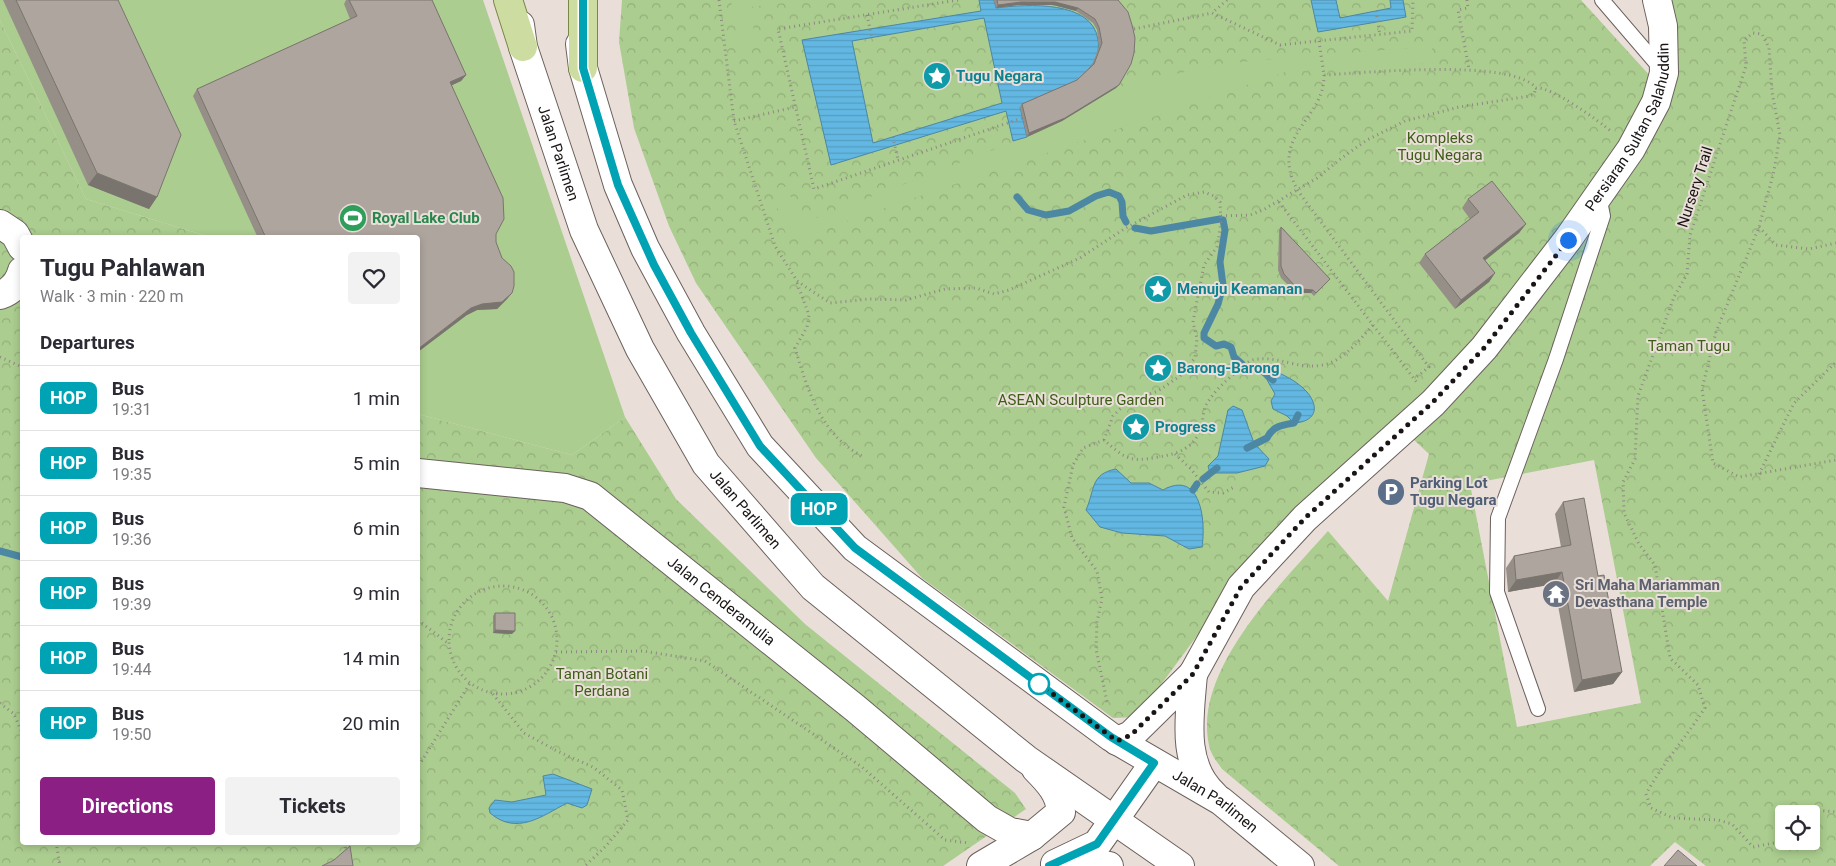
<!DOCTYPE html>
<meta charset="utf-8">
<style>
body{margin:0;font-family:Roboto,sans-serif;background:#f2f2f3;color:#2b2b33;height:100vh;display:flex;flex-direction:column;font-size:19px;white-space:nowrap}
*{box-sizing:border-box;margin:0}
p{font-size:16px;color:#7c7c81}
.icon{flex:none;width:28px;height:28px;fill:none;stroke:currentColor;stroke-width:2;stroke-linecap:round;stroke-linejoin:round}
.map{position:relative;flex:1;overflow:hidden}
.drawer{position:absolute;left:20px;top:235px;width:400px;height:610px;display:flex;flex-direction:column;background:#fff;border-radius:5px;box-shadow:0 2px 8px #0003}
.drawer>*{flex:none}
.badge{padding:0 10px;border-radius:8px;font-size:18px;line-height:32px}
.fabs{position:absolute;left:1775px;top:805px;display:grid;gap:10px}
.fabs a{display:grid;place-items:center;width:45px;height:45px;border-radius:5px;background:#fff;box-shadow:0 2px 8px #0003;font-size:25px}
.you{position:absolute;width:25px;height:25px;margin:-12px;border:4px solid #fff;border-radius:50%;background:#1a73e8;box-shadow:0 0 0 8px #1a73e833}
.map>.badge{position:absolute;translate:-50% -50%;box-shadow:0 0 0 2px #fff}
h2{padding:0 20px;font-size:19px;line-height:45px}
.round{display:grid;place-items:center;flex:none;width:52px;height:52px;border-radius:5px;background:#f2f2f3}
.headline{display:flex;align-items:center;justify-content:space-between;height:85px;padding:0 20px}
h1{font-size:24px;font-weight:700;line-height:38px}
.action{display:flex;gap:10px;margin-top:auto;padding:10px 20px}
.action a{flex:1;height:58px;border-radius:5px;background:#8b1f83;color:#fff;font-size:20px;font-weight:700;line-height:58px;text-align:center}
.action a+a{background:#f2f2f3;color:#2b2b33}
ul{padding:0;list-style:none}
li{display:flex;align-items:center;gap:15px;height:65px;padding:0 20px;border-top:1px solid #e1e1e2}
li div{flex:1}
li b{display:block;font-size:19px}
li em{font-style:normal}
li .badge{min-width:55px;font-weight:700;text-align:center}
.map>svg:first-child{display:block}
.forest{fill:url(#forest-crowns);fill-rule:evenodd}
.garden{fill:#abcd8f}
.water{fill:url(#water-rules);stroke:#4c87a4;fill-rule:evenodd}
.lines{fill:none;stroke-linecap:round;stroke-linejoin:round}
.stream{stroke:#4c87a4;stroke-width:7}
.lane-casing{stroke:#6b615d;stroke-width:16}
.street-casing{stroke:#6b615d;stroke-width:30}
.secondary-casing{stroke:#6b615d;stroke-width:30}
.primary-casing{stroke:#798747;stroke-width:30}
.path{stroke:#8f8783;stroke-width:3;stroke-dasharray:1 4;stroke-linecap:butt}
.lane{stroke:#fff;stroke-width:14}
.street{stroke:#fff;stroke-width:28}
.secondary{stroke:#fff;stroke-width:28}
.primary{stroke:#cddca1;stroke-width:28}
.wall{fill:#968f88}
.shaded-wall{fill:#7a746f}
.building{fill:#aea69e;stroke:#7a746f}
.line-casing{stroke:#fff;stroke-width:11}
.line{stroke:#00a3b4;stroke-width:8}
.walk{stroke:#191514;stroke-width:5;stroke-dasharray:0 9}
.stop-dot{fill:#fff;stroke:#00a3b4;stroke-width:2.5}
.labels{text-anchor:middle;stroke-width:4;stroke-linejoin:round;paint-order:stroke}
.culture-label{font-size:15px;font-weight:bold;fill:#0d838f;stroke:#eaded9;text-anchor:start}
.street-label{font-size:15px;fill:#191514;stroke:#eaded9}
.park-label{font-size:15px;fill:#3d5e16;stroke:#eaded9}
.leisure-label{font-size:15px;font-weight:bold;fill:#27864d;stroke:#eaded9;text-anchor:start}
.service-label{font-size:15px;font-weight:bold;fill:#4e5e75;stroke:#eaded9;text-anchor:start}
.worship-label{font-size:15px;font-weight:bold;fill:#5b616d;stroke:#eaded9;text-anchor:start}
</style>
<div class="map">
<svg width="1836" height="866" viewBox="0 0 1836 866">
<defs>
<pattern id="forest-crowns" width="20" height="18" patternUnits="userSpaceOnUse" patternTransform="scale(1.25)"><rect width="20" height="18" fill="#abcd8f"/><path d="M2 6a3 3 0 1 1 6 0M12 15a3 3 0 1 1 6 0" fill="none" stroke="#93af7a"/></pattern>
<pattern id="water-rules" width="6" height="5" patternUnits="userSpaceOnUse" patternTransform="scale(1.25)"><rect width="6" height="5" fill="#62b8e2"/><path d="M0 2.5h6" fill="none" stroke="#549dc1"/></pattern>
</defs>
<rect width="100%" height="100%" fill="#eaded9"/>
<path class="forest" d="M622 0H1581L1652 78 1627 134 1533 273 1437 388 1236 583 1137 717 1113 718 922 578 816 458 696 283 669 226 634 128 619 42Z
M1668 0H1836V866H1706L1675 842 1650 866H1339L1222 769C1218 763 1212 756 1210 749 1189 673 1282 583 1328 531L1388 601 1429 454 1413 439 1501 345 1586 240 1645 150 1677 81 1676 22ZM1594 460 1641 703 1517 727 1470 484ZM1784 814H1811V841H1784Z
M0 20 86 199 210 237 22 238V842H418V414L572 455 625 417 676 499 805 624 1015 793 1026 809 943 866H0Z"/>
<path class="garden" d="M0 0H483L625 417 572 455 418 414V238L210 237 86 199 0 20Z
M731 0H808L751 7 755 42 738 45Z
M1432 46 1433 63 1285 72 788 241 772 191 787 186 800 224 1027 137 1062 121 1116 88 1219 64Z"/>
<path class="water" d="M979 0H994L996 8C1027 4 1093 0 1098 40 1101 58 1089 70 1076 82 1064 92 1035 100 1020 107L1027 137 1013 141 1006 111 831 165 802 40 981 11ZM984 18 1002 103 873 143 852 41Z
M1311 0H1336L1340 18 1391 8 1390 0H1403L1406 17 1318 32Z
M1277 372C1288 377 1299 383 1307 392 1321 409 1314 422 1294 423L1287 416 1273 409 1271 401 1275 394 1266 378 1270 373Z
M1233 406 1242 410 1254 443 1269 459 1265 466 1237 473H1210L1208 466 1218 456 1228 410Z
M1116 469 1131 483H1149L1163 490C1201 469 1206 521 1202 547L1189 549 1165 536 1122 533 1100 527 1086 510C1095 490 1090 474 1116 469Z
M553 774 592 789 587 805 582 808 567 803C542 816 517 836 490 813L489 808 495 800 512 802 546 795 543 776Z"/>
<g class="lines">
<path class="stream" d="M1017 197 1028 210 1046 215 1069 211 1096 196 1109 192 1119 196 1122 202 1123 216 1126 222
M1223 220 1225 230 1220 262 1223 285 1218 304 1204 333V338L1216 346 1224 344 1231 347 1234 357 1242 364
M1135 228 1151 231 1220 219
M1249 369H1260L1273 380
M1247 448 1267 438C1273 426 1282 425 1294 423L1298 415
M1203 479 1217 468
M1193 490 1197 484
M0 551 22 557"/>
<defs>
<path id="lane" d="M1602 0 1662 70
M1538 709 1497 592 1498 518 1556 359 1603 216 1599 196"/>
<g id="street">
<path d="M0 224 15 234 22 247"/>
<path d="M0 295C12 291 19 282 22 271"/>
<path id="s1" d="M418 473 565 488 590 496 855 708 987 819 1010 832 1032 836"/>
<path id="s2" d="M1193 674 1241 587 1305 518 1433 403 1484 348 1568 239 1631 149 1656 102 1664 73 1663 26 1657 0"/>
<path d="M1055 864 1097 844 1154 763"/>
<path d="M981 866 1032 836 1061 812C1060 794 1049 782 1036 769"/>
</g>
<g id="secondary">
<path id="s3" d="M520 25 523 47 584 230 640 349 706 464 813 587 1026 759 1180 866"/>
<path id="s4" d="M580 44 583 68 618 185 645 248 691 333 760 446 855 548 1111 737 1221 801 1300 866"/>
<path d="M1193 674C1190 714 1180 764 1214 795"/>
<path d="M1117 741 1131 735 1193 674"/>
<path d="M1060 863 1083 861 1109 866"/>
</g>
<path id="primary" d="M508 0 523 47
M583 68V0"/>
</defs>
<use href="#lane" class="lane-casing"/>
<use href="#street" class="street-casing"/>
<use href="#secondary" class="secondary-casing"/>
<use href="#primary" class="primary-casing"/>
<path class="path" d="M719 0 734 121 775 246 797 281 830 303 869 299 906 300 945 289 976 288 994 294 1009 290 1080 258 1124 229 1187 195 1204 192 1214 196 1220 202 1221 223 1217 247 1204 265 1197 301 1193 322 1197 338 1195 358 1180 376 1158 391 1127 402 1113 416 1104 440C1125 458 1129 463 1158 457 1178 454 1195 448 1201 427 1203 420 1203 411 1206 405 1213 393 1224 382 1234 374 1240 370 1246 362 1253 360 1265 357 1278 360 1290 363 1333 374 1347 354 1373 325
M958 0 778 29 814 189 1025 117
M1227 0 1212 13 1280 45 1412 31 1413 0
M1467 0 1468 8 1458 10 1469 69
M1376 11 1380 35
M867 15 872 38
M1129 30 1212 13
M1319 41 1324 75C1364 73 1512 58 1536 88 1551 86 1599 121 1612 132
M1324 75C1325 120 1267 135 1298 191L1429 367 1414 379
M734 121 795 107
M893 137 898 160
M1279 202 1418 384
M1221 216 1250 215 1263 210 1317 178 1343 157 1367 140 1405 121 1459 107 1530 96 1534 94 1536 88
M1759 227 1776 245 1809 249 1836 243
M797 283 809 315 807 327 795 348C808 391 821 436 864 457
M0 357 22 367
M1104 440 1083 448 1073 465 1064 507 1072 538 1097 571 1102 599 1097 622 1096 649 1107 702
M1175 454 1191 469 1209 492 1223 493 1236 486
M1759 474 1794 403 1836 362
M449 640a54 54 0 1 1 108 0a54 54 0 1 1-108 0Z
M418 620 449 644
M556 652 643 651 705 661 862 767 945 840 969 843
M493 694 524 733 557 751 593 767 622 790 628 820 606 846 585 866
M0 703 14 714 22 733
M418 765 421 762 470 683
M1804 814 1816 810 1836 812
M1784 832 1774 843 1753 847 1732 824 1718 820 1673 818 1651 808 1646 794C1663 763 1686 737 1705 708L1698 685 1670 658 1655 565 1639 544 1624 513 1623 482 1635 459 1638 396 1674 297 1687 274 1690 235 1746 66 1744 40 1753 33 1762 34 1769 48 1772 92 1780 135 1774 171 1759 227 1716 332 1702 389 1713 463 1739 477 1836 460
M56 842 60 866
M345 842 346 852"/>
<use href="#lane" class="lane"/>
<use href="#street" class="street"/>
<use href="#secondary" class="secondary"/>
<use href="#primary" class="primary"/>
</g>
<path class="wall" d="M3 0H118L157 197 149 209 88 185Z
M346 0H432L466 75 461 81 452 85 496 234V242L512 293 507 299 497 309 477 310 467 315 418 238H258L193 96 197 89 350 19 344 4Z
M994 0H1118L1116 88 1062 121 1027 137 1020 107 1022 104 1077 80 1092 65 1099 47 1097 30 1093 23 1076 11 1053 5H1018L996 8Z
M1468 199 1526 224 1519 233 1485 260 1495 273 1489 282 1455 309 1419 263 1425 254 1470 219 1462 208Z
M1281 227 1330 279 1314 296 1311 293H1300L1292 289 1281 278 1278 270 1279 230Z
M1563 502 1598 576 1622 672 1613 684 1574 692 1554 584 1508 592 1506 568 1514 556 1561 547 1555 514Z
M495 613 512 634 493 633V616Z"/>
<path class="shaded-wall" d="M1021 2H1055L1078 8 1076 11 1053 5H1018L996 8 998 5Z
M466 75 461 81 446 88 450 82Z
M1119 85 1116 88 1062 121 1027 137 1029 133Z
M97 173 157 197 149 209 88 185Z
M1526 224 1519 233 1477 267 1483 258Z
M1495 273 1489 282 1455 309 1461 300Z
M1302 289 1313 290 1311 293H1300Z
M512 293 507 299 497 309 477 310 467 315 418 352V349L471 308Z
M1562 572 1554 584 1508 592 1516 580Z
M495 630 515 631 512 634 493 633Z
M1622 672 1613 684 1574 692 1582 680Z"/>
<path class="building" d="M16 0H118L181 135 157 197 97 173Z
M349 0H432L466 75 450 82 503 198 504 219 496 234V242L502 258 511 266 514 272V286L512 293 502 302 482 304 471 308 418 349V238H266L197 89 357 16Z
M997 0H1118L1128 12 1132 25 1135 38 1134 53 1131 64 1119 85 1065 118 1029 133 1022 104 1077 80 1094 64 1102 43 1099 27 1095 19 1078 8 1055 2H1021L998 5Z
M1492 181 1526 224 1483 258 1495 273 1461 300 1425 254 1479 212 1468 199Z
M1281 227 1330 279 1316 293 1313 290 1302 289 1295 286 1284 274 1281 266Z
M1584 498 1598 576 1604 575 1622 672 1582 680 1562 572 1516 580 1514 556 1571 545 1563 502Z
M495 613H515V631L495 630Z
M350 846 353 866H322L334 860Z
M1678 850 1697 866H1664Z"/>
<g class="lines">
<defs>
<path id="line" d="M583 0V68L618 185 654 265 691 333 760 446 855 548 1111 737 1154 763 1097 844 1049 866"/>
</defs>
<use href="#line" class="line-casing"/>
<use href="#line" class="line"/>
<path class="walk" d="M1039 684 1117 741 1131 735 1193 674 1241 587 1305 518 1433 402 1484 348 1568 240"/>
</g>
<defs>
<symbol id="sight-disc" viewBox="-11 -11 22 22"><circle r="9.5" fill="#0f9aa8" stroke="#eaded9"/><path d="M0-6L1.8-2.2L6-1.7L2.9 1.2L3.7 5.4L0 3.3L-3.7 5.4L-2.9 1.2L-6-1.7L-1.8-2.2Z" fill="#fff"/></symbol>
<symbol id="stadium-disc" viewBox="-11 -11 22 22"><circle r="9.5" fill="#2e9e5b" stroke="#eaded9"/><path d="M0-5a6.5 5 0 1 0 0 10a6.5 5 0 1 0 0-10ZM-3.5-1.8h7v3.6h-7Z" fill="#fff"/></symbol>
<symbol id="parking-disc" viewBox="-11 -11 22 22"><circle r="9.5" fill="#5c6f8a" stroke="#eaded9"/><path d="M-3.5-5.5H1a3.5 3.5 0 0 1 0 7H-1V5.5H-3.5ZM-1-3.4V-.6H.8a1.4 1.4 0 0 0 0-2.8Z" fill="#fff"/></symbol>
<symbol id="temple-disc" viewBox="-11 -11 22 22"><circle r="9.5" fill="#6b7280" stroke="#eaded9"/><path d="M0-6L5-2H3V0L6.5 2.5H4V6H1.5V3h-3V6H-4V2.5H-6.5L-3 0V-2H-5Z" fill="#fff"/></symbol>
</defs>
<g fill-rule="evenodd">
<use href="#sight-disc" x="921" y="60" width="32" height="32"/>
<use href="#stadium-disc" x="337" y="202" width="32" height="32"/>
<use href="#sight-disc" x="1142" y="273" width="32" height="32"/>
<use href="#sight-disc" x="1142" y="352" width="32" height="32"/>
<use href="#sight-disc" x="1120" y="411" width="32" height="32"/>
<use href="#parking-disc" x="1375" y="476" width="32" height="32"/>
<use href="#temple-disc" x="1540" y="578" width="32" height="32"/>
</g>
<circle class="stop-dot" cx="1039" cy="684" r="10"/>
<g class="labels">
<g class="culture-label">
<text x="956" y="81">Tugu Negara</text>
<text x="1177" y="294">Menuju Keamanan</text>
<text x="1177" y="373">Barong-Barong</text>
<text x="1155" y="432">Progress</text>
</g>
<g class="street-label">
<text dy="5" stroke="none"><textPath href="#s2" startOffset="708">Persiaran Sultan Salahuddin</textPath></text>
<text dy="5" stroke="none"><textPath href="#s3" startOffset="134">Jalan Parlimen</textPath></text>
<text transform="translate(1695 187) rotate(-72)" y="5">Nursery Trail</text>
<text dy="5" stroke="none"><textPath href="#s3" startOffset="539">Jalan Parlimen</textPath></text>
<text dy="5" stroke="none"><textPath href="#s1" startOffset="342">Jalan Cenderamulia</textPath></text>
<text dy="5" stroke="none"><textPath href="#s4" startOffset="1024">Jalan Parlimen</textPath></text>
</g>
<g class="park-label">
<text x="1440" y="143">Kompleks<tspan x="1440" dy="17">Tugu Negara</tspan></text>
<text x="1689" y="351">Taman Tugu</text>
<text x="1081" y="405">ASEAN Sculpture Garden</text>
<text x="602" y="679">Taman Botani<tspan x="602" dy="17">Perdana</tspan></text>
</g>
<g class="leisure-label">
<text x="372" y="223">Royal Lake Club</text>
</g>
<g class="service-label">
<text x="1410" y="488">Parking Lot<tspan x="1410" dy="17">Tugu Negara</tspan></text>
</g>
<g class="worship-label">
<text x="1575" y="590">Sri Maha Mariamman<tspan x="1575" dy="17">Devasthana Temple</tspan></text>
</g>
</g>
</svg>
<div class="fabs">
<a><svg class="icon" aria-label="locate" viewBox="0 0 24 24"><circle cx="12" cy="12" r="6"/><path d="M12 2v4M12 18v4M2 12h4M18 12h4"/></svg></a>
</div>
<div class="you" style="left:1568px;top:240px"></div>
<b class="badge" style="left:819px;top:509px;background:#00a3b4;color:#fff">HOP</b>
<section class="drawer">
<div class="headline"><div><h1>Tugu Pahlawan</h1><p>Walk · 3 min · 220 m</p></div><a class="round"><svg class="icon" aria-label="heart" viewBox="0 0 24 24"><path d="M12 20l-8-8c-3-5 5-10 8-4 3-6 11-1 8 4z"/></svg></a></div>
<h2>Departures</h2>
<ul>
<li><span class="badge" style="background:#00a3b4;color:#fff">HOP</span><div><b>Bus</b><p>19:31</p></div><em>1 min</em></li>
<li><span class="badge" style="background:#00a3b4;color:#fff">HOP</span><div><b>Bus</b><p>19:35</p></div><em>5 min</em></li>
<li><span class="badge" style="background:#00a3b4;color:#fff">HOP</span><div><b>Bus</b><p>19:36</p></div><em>6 min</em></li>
<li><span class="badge" style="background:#00a3b4;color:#fff">HOP</span><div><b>Bus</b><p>19:39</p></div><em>9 min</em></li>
<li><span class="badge" style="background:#00a3b4;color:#fff">HOP</span><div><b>Bus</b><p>19:44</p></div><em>14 min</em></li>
<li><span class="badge" style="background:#00a3b4;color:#fff">HOP</span><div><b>Bus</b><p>19:50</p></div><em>20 min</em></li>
</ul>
<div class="action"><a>Directions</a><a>Tickets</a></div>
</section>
</div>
